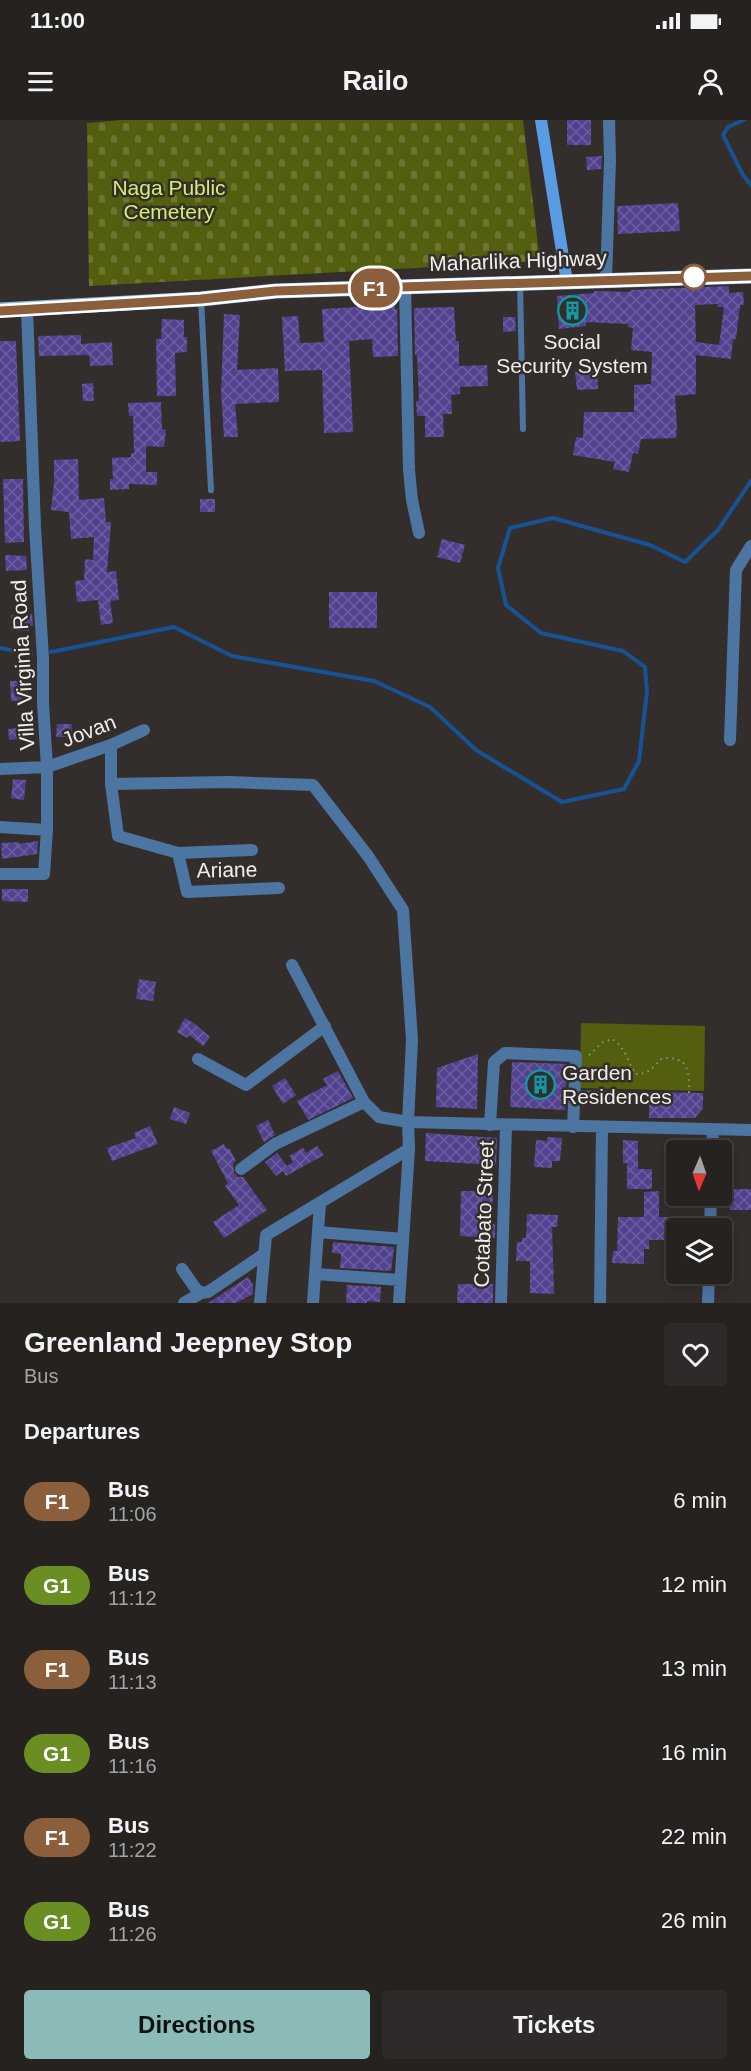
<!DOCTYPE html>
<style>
body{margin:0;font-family:Arial,sans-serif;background:#2e2a29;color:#f1f3f6;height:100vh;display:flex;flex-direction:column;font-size:22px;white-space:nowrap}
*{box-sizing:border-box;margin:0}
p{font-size:20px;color:#a4a4a5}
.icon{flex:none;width:33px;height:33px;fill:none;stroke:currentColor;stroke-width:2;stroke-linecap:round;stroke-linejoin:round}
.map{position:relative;height:1183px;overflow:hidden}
.panel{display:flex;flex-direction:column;background:#262220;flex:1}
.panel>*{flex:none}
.badge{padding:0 12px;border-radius:20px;font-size:21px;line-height:39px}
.needle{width:39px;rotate:182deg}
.tools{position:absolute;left:666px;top:1020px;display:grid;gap:12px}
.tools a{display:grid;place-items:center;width:66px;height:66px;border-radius:6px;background:#262220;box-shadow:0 3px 15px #0003,0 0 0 2px #423f3e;font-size:30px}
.map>.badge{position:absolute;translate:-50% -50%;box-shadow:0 0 0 3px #fff}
h2{padding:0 24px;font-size:22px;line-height:54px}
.round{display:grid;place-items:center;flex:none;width:63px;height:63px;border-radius:6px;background:#2e2a29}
.head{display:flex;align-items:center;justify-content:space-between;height:102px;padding:0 24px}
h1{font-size:28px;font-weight:700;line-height:45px}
.primary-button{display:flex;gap:12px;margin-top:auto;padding:12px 24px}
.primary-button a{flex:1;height:69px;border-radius:6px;background:#8bbbb9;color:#111;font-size:24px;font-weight:700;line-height:69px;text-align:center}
.primary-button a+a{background:#2e2a29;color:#f1f3f6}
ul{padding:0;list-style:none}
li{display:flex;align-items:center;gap:18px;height:84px;padding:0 24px}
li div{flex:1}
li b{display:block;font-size:22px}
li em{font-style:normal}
li .badge{min-width:66px;font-weight:700;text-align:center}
.status{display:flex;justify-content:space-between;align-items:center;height:42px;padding:0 30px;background:#262220;direction:ltr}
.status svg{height:16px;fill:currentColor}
header{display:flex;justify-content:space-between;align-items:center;height:78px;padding:0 24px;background:#262220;font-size:27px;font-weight:700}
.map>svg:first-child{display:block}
.cemetery{fill:url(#cemetery-stones)}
.park{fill:#535e0f}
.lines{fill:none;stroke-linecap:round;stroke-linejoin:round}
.stream{stroke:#165395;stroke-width:4}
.building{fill:url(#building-cross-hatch);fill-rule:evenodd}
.path{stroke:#938f8d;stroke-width:2;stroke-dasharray:1.5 4.5;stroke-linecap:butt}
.lane{stroke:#4d75a2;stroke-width:6}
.street{stroke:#4d75a2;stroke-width:12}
.secondary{stroke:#5a9ce3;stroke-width:12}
.primary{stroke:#89baf0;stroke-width:15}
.line-casing{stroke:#fff;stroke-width:14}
.line{stroke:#8b5e3c;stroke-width:9}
.stop-dot{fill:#fff;stroke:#8b5e3c;stroke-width:3}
.labels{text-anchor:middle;stroke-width:5;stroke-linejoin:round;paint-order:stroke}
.park-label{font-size:21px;fill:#d7ed6e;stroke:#332e2b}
.street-label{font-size:21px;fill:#f0edeb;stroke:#332e2b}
.poi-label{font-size:21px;fill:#f0edeb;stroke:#332e2b}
</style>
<div class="status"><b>11:00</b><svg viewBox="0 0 49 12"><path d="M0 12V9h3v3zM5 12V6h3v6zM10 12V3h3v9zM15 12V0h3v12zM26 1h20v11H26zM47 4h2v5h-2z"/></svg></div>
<header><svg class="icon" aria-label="menu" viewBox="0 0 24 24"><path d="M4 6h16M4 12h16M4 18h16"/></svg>Railo<svg class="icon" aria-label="person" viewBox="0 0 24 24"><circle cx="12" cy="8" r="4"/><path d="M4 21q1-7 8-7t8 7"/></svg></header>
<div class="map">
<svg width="751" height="1183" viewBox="0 0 751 1183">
<defs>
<pattern id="cemetery-stones" width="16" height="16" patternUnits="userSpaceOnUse" patternTransform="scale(1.5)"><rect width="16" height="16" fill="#535e0f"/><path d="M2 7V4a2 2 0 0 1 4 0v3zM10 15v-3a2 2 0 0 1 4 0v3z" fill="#6c7532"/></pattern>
<pattern id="building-cross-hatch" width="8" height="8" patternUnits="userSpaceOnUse" patternTransform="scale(1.5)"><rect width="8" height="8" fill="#534290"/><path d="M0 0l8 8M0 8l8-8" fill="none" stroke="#6c5ea0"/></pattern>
</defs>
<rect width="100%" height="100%" fill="#332e2b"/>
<path class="cemetery" d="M122 0H523L540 141 89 166 87 3Z"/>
<path class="park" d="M581 903 705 906 704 971 580 968Z"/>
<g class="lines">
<path class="stream" d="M744 0 728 7 723 15 743 55 751 65
M0 528 31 534
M51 532 174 507 232 536 374 561 430 587 476 630 562 682 624 669 639 641 647 571 645 547 623 531 541 513 506 485 498 448 510 408 553 398 650 425 685 442 718 410 751 361"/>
</g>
<path class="building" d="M567 0H591V25H567Z
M602 36 601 49 587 50 586 37Z
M678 83 680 111 618 114 617 86Z
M729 166V173L743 172 744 185H740L736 219H733L731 239 696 235V274L675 276 677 307 676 318 641 319 638 334 633 333 629 352 613 349 615 342 573 335 576 317 583 318 584 292H634V265L651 264 652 232 631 230 633 208 628 207V204L586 202V206L559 209 557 176 594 173V171L630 172V170ZM718 184 717 187H724L719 225 696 222 695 185Z
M395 185V189H397L398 236 373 237 372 219 349 221 353 312 324 313 322 250 285 251 282 197 298 196 300 223 324 222 322 189Z
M454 187 456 221H459V246L487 245 488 266 460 267V274L451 275 452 294H443L444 317H425V296H417L416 281H419L417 235H415L414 188Z
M224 194 240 195 237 250 278 248 279 282 235 284 238 317H224L221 273Z
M503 197H515L516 211 503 212Z
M162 199 184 200V217H187V232L175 233 176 276H157L156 219H161Z
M81 215V224L112 222 113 245 90 246 89 235 39 236 38 216Z
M0 221H16L20 321 0 322Z
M597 251 598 269 577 270 575 252Z
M93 263 94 281H83L82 264Z
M161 282 162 309 166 310 164 327 146 326V352H157V365L129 364V369L110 370V359H113L112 338 131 337V333H134L133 296H129L128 283Z
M78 339 79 380 104 378 106 402H111L107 452 116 451 119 480 110 481 113 503 101 505 98 480 77 482 75 461 84 460 85 439 93 440 94 417 71 419 69 392 51 390 54 362V340Z
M3 359H23L24 422 5 423Z
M200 379H215V392H200Z
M442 419 465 425 460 443 437 437Z
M5 435 26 436 27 450 6 451Z
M329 472H377V508H329Z
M32 494 33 506H29V511H11V495Z
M10 561H28L29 581H11Z
M57 604H72L71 617H56Z
M25 607 27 618 9 620 8 609Z
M13 659 26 660 24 680 11 678Z
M38 721 37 734 2 739 1 723 19 722V724Z
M2 769H28V782L2 781Z
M139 859 156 862 153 881 136 879Z
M185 898 195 904 210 917 203 926 189 915 187 918 177 912Z
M478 934 477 989 436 987 437 948Z
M512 942 567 944 565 990 510 987Z
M338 951 353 978 308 1000 297 981 327 965 323 959Z
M285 958 296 975 283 984 272 966Z
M649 972 703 973V988L695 998H649Z
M174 987 190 993 186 1004 170 999Z
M268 1000 275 1015 264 1022 256 1006Z
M150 1006 158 1024 112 1041 107 1028 136 1018 134 1013Z
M426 1013 497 1018 496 1045 425 1041Z
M547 1017 562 1018 560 1041H552V1048L534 1047 536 1020 547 1021Z
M623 1020 638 1021V1049H652V1069H627V1043H623Z
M224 1024 227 1029 229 1028 236 1041 233 1043 234 1053 238 1057H243L267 1090 224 1118 213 1102 239 1085 225 1066 228 1063 211 1031Z
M317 1026 324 1035 286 1056 283 1051 276 1056 265 1042 277 1033 287 1046 293 1042 289 1036 303 1028 306 1033Z
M730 1069H751V1090H730Z
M461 1071H493L492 1104H495V1118L460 1116Z
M659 1071V1097H696V1108H676V1120H649V1129H644V1144L612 1143 613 1131H617L618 1097H644V1072Z
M527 1094 558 1095 557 1107H552L554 1174 530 1173V1141H516L517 1122H522V1118H526Z
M333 1122 394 1127 391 1151 340 1148 341 1134 332 1133Z
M248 1157 253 1165V1174L236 1183H208Z
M458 1164H493V1183H457Z
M347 1165 381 1167 380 1182 367 1181V1183H346Z"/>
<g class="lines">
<path class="path" d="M589 935 603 922 612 919C624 925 629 943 635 954 648 955 654 947 662 938 689 937 689 949 689 973"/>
<path class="lane" d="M520 163 523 309
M201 179 211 370"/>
<path class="street" d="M606 160 610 40 609 0
M405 166 409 350 412 380 419 413
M730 620 736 450 751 426
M111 625V664L118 716 178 733 187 772 279 768
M0 649 47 647 111 625 144 610
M111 664 228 662 313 665 368 736 403 790 412 920 408 1002 409 1029 266 1115 260 1183
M0 707 47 710
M178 733 252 730
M0 754H44L47 710V647L43 583V538L35 407 27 189
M292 845 364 982 379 997 408 1002 751 1010
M198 939 246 965 325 906
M574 976 622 978
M490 1005 494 942 505 933 576 936 573 1007
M712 1030 713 1010
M241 1049 275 1024 364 982
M710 1108 711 1076
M318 1112 403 1119
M182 1149 196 1169 201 1173 208 1172 264 1134
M315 1154 400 1160
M184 1183 201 1173
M313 1183 320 1083
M399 1183 409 1029
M501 1183 506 1006
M600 1183 602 1008
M708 1183 709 1154"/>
<path class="secondary" d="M541 0 567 162"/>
<path class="primary" d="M0 190 201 179 276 171 751 156"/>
</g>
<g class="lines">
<defs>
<path id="line" d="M0 191 201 179 276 171 751 156"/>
</defs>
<use href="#line" class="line-casing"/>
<use href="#line" class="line"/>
</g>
<defs>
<symbol id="building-ring" viewBox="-11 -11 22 22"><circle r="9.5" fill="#332e2b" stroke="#0f9aa8" stroke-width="1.5"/><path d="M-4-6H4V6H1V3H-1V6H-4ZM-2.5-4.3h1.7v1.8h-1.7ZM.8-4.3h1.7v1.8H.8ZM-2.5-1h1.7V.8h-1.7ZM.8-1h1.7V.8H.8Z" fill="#0f9aa8"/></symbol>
</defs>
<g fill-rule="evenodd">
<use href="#building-ring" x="556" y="174" width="33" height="33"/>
<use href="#building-ring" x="524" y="948" width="33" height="33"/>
</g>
<circle class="stop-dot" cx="694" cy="157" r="12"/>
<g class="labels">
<g class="park-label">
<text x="169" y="75">Naga Public<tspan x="169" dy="24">Cemetery</tspan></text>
</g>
<g class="street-label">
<text transform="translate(518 141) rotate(-2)" y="7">Maharlika Highway</text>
<text transform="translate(23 545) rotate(-93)" y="7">Villa Virginia Road</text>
<text transform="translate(89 611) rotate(-21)" y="7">Jovan</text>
<text transform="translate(227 750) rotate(-1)" y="7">Ariane</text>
<text transform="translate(484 1094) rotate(-88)" y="7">Cotabato Street</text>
</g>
<g class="poi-label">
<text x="572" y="229">Social<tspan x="572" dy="24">Security System</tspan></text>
<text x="562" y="960" text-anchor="start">Garden<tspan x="562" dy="24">Residences</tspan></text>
</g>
</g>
</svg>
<div class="tools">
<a><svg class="needle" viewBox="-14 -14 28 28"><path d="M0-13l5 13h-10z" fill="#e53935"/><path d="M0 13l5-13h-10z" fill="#a4a4a5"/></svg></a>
<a><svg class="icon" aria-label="layers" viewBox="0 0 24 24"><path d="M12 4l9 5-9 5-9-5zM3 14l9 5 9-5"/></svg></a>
</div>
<b class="badge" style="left:375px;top:168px;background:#8b5e3c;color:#fff">F1</b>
</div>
<section class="panel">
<div class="head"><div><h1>Greenland Jeepney Stop</h1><p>Bus</p></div><a class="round"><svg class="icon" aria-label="heart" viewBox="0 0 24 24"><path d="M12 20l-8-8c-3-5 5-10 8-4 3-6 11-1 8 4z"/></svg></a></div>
<h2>Departures</h2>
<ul>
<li><span class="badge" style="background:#8b5e3c;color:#fff">F1</span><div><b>Bus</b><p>11:06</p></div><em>6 min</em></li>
<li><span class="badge" style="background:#6b8e23;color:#fff">G1</span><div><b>Bus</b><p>11:12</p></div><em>12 min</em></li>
<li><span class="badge" style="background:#8b5e3c;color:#fff">F1</span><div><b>Bus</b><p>11:13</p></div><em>13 min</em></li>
<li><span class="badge" style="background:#6b8e23;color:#fff">G1</span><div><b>Bus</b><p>11:16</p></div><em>16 min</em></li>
<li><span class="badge" style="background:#8b5e3c;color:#fff">F1</span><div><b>Bus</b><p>11:22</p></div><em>22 min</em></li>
<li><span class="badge" style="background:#6b8e23;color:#fff">G1</span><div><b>Bus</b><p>11:26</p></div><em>26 min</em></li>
</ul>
<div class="primary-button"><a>Directions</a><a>Tickets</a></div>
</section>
